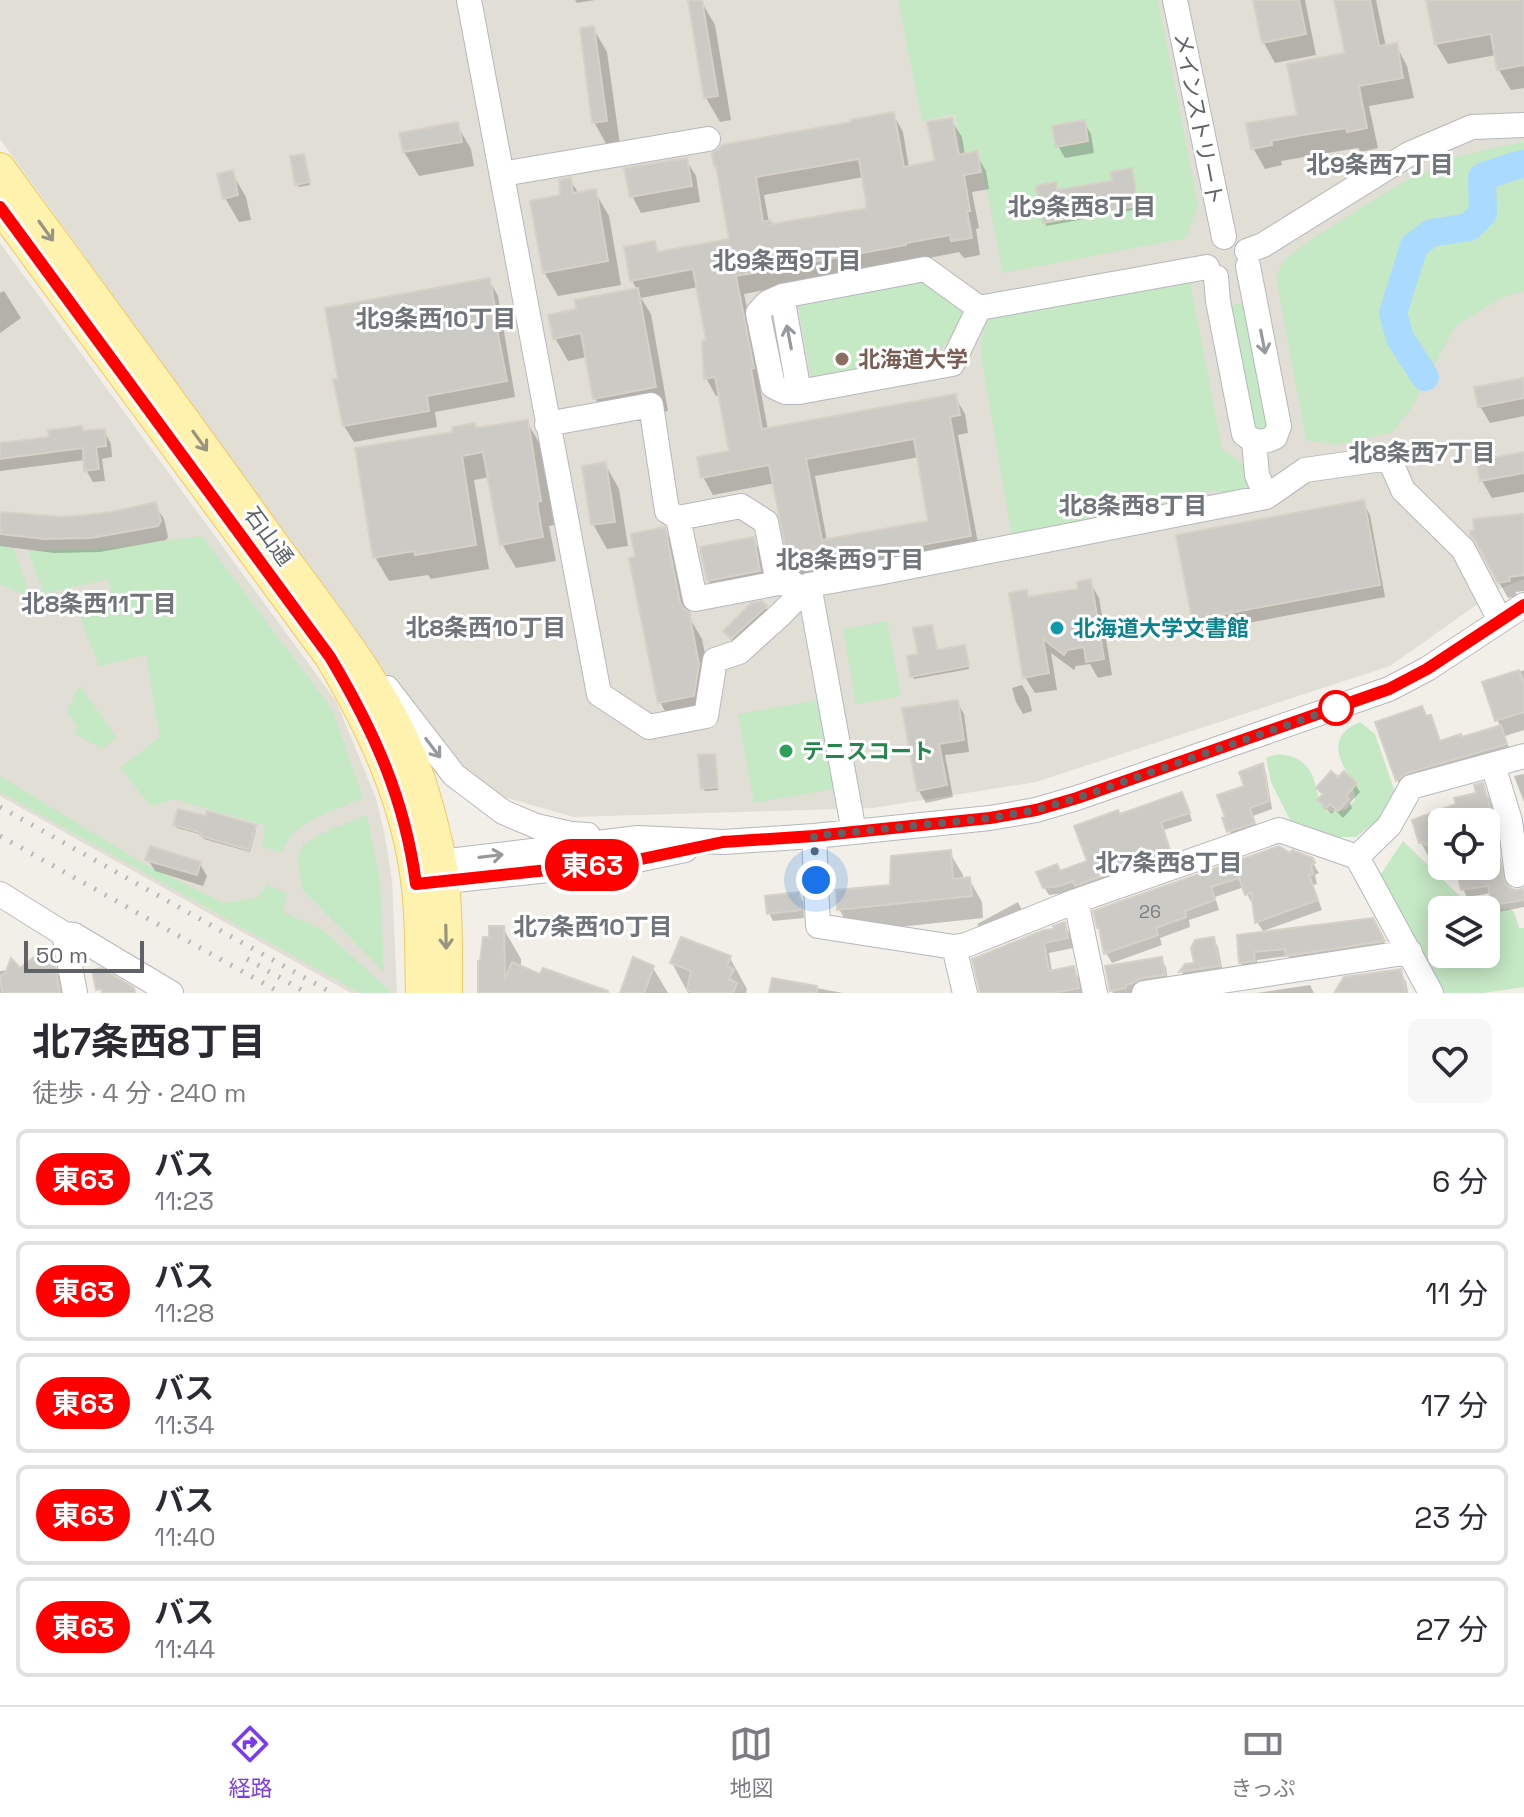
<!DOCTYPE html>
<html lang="ja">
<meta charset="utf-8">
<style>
body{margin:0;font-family:"Space Grotesk","Noto Sans JP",sans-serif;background:#f7f7f7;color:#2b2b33;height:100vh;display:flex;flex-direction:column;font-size:30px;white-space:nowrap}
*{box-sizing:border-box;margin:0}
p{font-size:26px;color:#7c7c81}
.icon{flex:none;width:44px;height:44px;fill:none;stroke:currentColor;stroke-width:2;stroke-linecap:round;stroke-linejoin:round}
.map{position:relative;height:993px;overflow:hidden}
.side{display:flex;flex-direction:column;background:#fff;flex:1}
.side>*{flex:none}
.badge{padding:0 16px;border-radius:26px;font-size:28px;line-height:52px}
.controls{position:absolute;left:1428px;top:808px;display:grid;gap:16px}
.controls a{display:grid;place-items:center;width:72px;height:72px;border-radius:12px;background:#fff;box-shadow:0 4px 20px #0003;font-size:40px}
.scale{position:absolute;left:24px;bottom:20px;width:120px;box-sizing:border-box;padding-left:8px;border:4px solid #5f6368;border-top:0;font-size:22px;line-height:28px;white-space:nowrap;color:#5f6368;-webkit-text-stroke:6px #fff;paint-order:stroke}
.you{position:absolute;width:40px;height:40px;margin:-20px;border:6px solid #fff;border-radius:50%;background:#1a73e8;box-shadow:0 0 0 12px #1a73e833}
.map>.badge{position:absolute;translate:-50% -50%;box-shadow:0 0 0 4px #fff}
.round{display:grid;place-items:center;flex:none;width:84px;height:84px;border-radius:12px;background:#f7f7f7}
.summary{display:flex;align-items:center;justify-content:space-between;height:136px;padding:0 32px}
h1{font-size:38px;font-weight:700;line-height:60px}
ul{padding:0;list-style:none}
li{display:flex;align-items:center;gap:24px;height:100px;margin:0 16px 12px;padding:0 16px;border:4px solid #e1e1e2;border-radius:12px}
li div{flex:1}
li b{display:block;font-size:30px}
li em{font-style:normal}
li .badge{min-width:88px;font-weight:700;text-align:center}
.tabs{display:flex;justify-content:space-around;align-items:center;height:112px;border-top:2px solid #e1e1e2;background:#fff;font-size:22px;color:#7c7c81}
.tabs a{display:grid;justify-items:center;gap:4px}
.tabs .current{color:#7c3aed}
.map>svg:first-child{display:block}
.education{fill:#e1ded6}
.green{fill:#c5e8c5}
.shadow{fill:#0003;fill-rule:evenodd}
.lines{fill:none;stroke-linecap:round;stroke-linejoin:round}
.river{stroke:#aadaff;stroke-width:28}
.building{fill:#cccac5;stroke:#d6d1c6;stroke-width:2;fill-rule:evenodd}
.minor-casing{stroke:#b5b8bc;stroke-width:26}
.major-casing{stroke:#f2c960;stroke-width:32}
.minor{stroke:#fff;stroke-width:24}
.major{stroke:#fff2af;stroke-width:30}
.rail{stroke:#b6b7b8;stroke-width:5;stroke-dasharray:2 10;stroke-linecap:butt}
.oneway{stroke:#979581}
.oneway2{stroke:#979a9d}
.line-casing{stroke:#fff;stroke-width:18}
.line{stroke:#f00;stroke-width:12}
.walk{stroke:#5f6368;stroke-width:8;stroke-dasharray:0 14.4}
.education-dot{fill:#8d6e63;stroke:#fff;stroke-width:3}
.culture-dot{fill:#0f9aa8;stroke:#fff;stroke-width:3}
.stop-dot{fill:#fff;stroke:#f00;stroke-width:4}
.leisure-dot{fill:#2e9e5b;stroke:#fff;stroke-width:3}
.labels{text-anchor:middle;stroke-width:6;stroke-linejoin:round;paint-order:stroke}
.number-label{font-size:18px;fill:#7a7d7f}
.street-label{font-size:22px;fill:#5f6368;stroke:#fff}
.education-label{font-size:22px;font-weight:bold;fill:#785e54;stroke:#fff;text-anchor:start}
.culture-label{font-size:22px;font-weight:bold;fill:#0d838f;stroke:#fff;text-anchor:start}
.leisure-label{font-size:22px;font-weight:bold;fill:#27864d;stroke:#fff;text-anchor:start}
.neighbourhood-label{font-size:24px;font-weight:bold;fill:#70757a;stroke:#fff}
</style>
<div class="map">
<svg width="1524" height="993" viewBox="0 0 1524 993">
<rect width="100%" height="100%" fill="#f1efe8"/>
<path class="education" d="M0 0H1524V579L1499 589 1390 666 1036 782 873 808 574 817 499 796 451 763 0 139Z
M0 243 336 701 376 798 385 836 392 880 397 993H351L0 796Z"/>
<path class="green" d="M898 0H1158L1198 205 1186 238 1003 273 979 150 962 152 955 114 922 121Z
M1521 142H1524V291L1501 298 1455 326 1414 404 1393 432 1337 445 1306 440 1276 277 1284 260 1312 239 1396 186 1455 157Z
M923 280 965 305 968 318 937 353 811 377 798 305Z
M1190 282 1222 449 1251 470 1252 487 1245 495 1230 496 1214 490 1012 537 981 355 984 315Z
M1239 303 1245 306 1268 428 1256 432 1231 308 1232 305Z
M202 536 332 709 363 798 317 817 292 833 281 853 262 846 265 825 173 799 151 806 120 768 160 737 146 655 99 666 80 617 115 606 108 579 44 594 28 551 119 548 154 542Z
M0 546 13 547 31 597 0 584Z
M887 621 901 696 856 704 843 629Z
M80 685 116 737 103 749 76 735 77 726 67 711Z
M818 700 834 789 754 803 738 714Z
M1360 722 1375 734 1395 792 1390 811 1356 837H1338L1290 820 1271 782 1266 758C1280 750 1301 756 1310 771 1315 778 1315 787 1318 795 1320 801 1324 807 1327 812L1345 810 1355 800C1354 793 1354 786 1352 780 1350 774 1344 769 1342 763 1333 742 1341 730 1360 722Z
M0 776 141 862 224 903 257 898 268 884 287 894 283 912 323 930 389 990V993H360L0 792Z
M367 815 380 880 384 972 302 889 298 861 303 844 331 829Z
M1403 841 1474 910H1442V954H1486V913L1510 909 1514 912 1519 928H1524V987L1484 993H1442L1377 880Z"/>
<path class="shadow" d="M575 0H595L577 3Z
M1255 0H1305L1316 55 1275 63 1264 43Z
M1336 0H1376L1386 47 1396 45 1407 66 1414 98 1369 106 1378 148 1361 152 1358 148 1315 155 1281 161 1282 165 1265 169 1253 148 1299 117 1347 55Z
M1428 0H1524V88L1511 90 1499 70 1496 55 1448 64 1436 44Z
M701 1 715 25 731 120 720 122 706 98Z
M593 28 607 52 620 145 608 147 594 122Z
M893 114 903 132 909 168 937 163 951 120 962 137 965 156 976 154 986 171 989 189 972 192 979 228 976 229 980 255 964 258 959 252 914 261 915 262 744 294 763 386 760 387 768 430 955 397 965 414 968 433 958 435 980 554 803 586 792 568 775 483 713 495 703 477 731 453 721 395 716 396 706 378 709 342 698 287 641 298 651 314 668 411 608 422 595 398 587 357 568 361 555 338 579 310 637 290 632 280 654 243 660 254 731 241 718 170ZM864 177 870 209 772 226 769 223 764 195ZM919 457 931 522 827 541 815 476Z
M1084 122 1091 134 1094 153 1065 158 1058 146Z
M457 125 471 149 474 166 419 176 404 152 401 135Z
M303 156 310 185 299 187 297 184Z
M686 160 696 176 700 202 641 213 632 196Z
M232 173 246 197 251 220 239 222 225 198Z
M1132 174 1138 209 1046 226 1038 188 1057 192 1114 182Z
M570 180 579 194 595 192 609 216 621 285 558 296 544 272 563 197Z
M489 280 498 296 515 397 435 412 437 427 354 442 344 426Z
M4 291 21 318 0 333V293Z
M1524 380V416L1490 423 1480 406Z
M527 422 541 446 554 525 549 526 556 561 516 568 502 544 490 477 474 480 489 569 431 579 428 575 389 581 375 557 455 434Z
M104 431 111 444 112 457 102 459 105 481 93 482 86 470 85 460 0 471V444Z
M1524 454V492L1492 498 1482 481 1479 463Z
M605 464 619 489 628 546 607 549 593 524Z
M1363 502 1370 515 1385 597 1200 632 1193 620Z
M155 505 164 519 168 537 166 540 100 552 54 553 0 546V514L63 519 112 514Z
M1524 515V591L1516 592 1517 596 1508 598 1499 582Z
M664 529 678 554 692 622 702 639 712 690 674 727 660 702 638 559Z
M753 539 767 564 773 595 723 605 709 581Z
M1090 582 1099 598 1112 675 1098 678 1090 664 1076 666 1074 670 1051 653 1057 690 1035 693 1025 677V592L1029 599 1080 590Z
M762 603 767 610 734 641 727 635Z
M966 650 969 669 914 679 912 676 937 652Z
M1524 670V730L1505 736 1511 754 1403 790 1398 781 1377 723 1422 708 1427 718 1430 717 1436 727 1441 743 1462 739 1500 727 1485 683Z
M1022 685 1029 697 1032 711 1023 714 1016 702 1012 688Z
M957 702 964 714 969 752 945 755 953 797 926 803 919 791Z
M714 756 718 790 705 791 703 788Z
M1262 766 1266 773 1272 809 1253 816 1258 830 1233 839 1225 819Z
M1524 774V802L1514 776Z
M1338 780 1355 784 1360 792 1350 803 1352 808 1343 818 1335 810 1332 814 1324 808 1320 800 1324 796 1319 788Z
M1482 785 1490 800 1501 835 1493 837 1486 827V822H1442V858H1429L1421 842 1458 805 1478 794Z
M1186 802 1192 821 1164 830 1173 858 1064 893 1049 895 1044 887 1060 873 1090 862 1119 816Z
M175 825 254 827 256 830 250 852 204 839 203 835 177 828Z
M950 853 963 875V880L969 879 982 902 983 918 852 932 839 909 892 887Z
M1291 856 1311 859 1317 870 1319 873 1315 875 1317 884 1313 885 1322 910 1263 931 1257 922 1254 903 1252 904 1244 887 1215 897 1219 910 1189 920 1190 927 1160 938 1162 945 1112 963 1106 953 1102 934 1099 928Z
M1486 857 1488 864 1499 862 1503 869 1507 888 1518 892 1524 890V907L1498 912 1494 904 1492 893 1467 897 1463 889 1457 866H1486Z
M148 859 200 864 207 876 203 886 155 871Z
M798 894 803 902 804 918 773 921 769 913Z
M1018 902 1024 914 981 931 977 924Z
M1372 920 1387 948 1292 963 1288 956 1257 960 1258 968 1245 970 1241 963 1239 937Z
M1064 924 1070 934 1073 948 1049 953 1052 972 1073 968 1079 978 1082 993H981Z
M503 928 521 959V968L541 977 608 993H480L491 939Z
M1213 939 1218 947 1223 973 1186 979 1182 972 1186 966 1197 965Z
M730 958 747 989 746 993H688L672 963Z
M1161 960 1166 967 1168 982 1136 993H1113L1112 990Z
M44 966 54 967 68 993H0V971L9 970 19 971Z
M653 968 668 993H622Z
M1400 971 1406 982 1408 993H1341Z
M774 980 843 993H771Z
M1310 985 1314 993H1256Z"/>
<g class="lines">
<path class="river" d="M1425 377 1400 338 1393 313 1414 246 1431 233 1469 227 1483 213 1482 177 1514 166 1524 164"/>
</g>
<path class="building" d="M688 0H702L718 96 704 98Z
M1253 0H1299L1306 34 1262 43Z
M1334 0H1370L1379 46 1397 43 1403 78 1359 86 1367 128 1347 132 1346 128 1303 135 1271 141 1272 145 1251 149 1246 123 1297 115 1287 64 1345 53Z
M1426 0H1524V65L1497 70 1491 34 1435 44Z
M594 26 607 121 592 123 580 28Z
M894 112 904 167 935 161 927 122 952 118 959 155 977 151 981 172 964 175 970 211H967L972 238 951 241 950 235 906 243V245L736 276 754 368 751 369 762 429 956 394 960 415 950 417 971 536 790 569 769 465 701 478 697 457 729 451 715 377 704 379 702 341 706 340 693 269 630 281 624 247 655 241 657 252 729 239 716 166H714L712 153 718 150 722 145 851 122 850 120ZM859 159 867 208 772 224 771 220 763 222 756 177ZM914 439 928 521 822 540 806 459Z
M1085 120 1088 141 1056 147 1052 126Z
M458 122 462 142 403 152 399 133Z
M304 154 310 182 295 185 290 156Z
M687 158 692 186 630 197 624 168Z
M1132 168 1138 206 1043 223 1036 186 1056 182 1057 190 1112 181 1111 172Z
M233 170 238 195 223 199 217 174Z
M571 177 573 193 596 189 608 261 543 273 530 201 560 195 559 180Z
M490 278 496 314H494L507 381 427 396 429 411 343 426 333 379H338L325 308Z
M638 288 656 387 593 399 581 333 553 339 548 315 576 309 575 300Z
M1524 378V398L1478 407 1474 387Z
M528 420 541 501 537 502 543 537 500 545 483 452 462 456 476 545 415 555 414 551 373 558 355 448 453 432 452 427 475 423 476 428Z
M82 426 83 431 105 429 106 446 96 447 99 469 84 471 83 448 0 459V443L49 437 48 430Z
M1524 452V473L1480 481 1476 461Z
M606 462 615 522 591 525 582 466Z
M1364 500 1380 585 1192 620 1176 535Z
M156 502 161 521 158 526 91 538 44 539 0 534V512L63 517 76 516 112 512Z
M1524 514V575L1509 577 1510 581 1498 583 1476 542 1470 535V531L1474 530 1473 519Z
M665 527 680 602 683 608 689 612 699 664 694 696 658 703 629 558 635 557 631 534Z
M754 537 760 571 707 581 700 547Z
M1091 579 1104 659 1086 662 1084 647 1067 650 1064 655 1043 639 1049 673 1023 678 1009 593 1027 590 1028 597 1064 591 1078 589 1077 582Z
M762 601 767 606 731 639 723 631 751 603Z
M932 625 937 650 965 645 969 666 910 677 907 656 918 654 913 628Z
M1519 670 1524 684V712L1495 721 1482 682Z
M958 700 964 740 939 744 947 785 917 791 902 708Z
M1422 706 1426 716 1431 715 1440 741 1461 734 1462 737 1501 725 1507 744 1407 773 1396 781 1375 722Z
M715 754 718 787 701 789 698 755Z
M1263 763 1269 801 1250 808 1255 823 1227 832 1222 818 1225 817 1217 795 1244 786 1239 772Z
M1331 771 1338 777 1344 771 1357 783 1346 796 1349 799 1338 811 1330 804 1327 808 1317 800 1323 794 1316 788Z
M1483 783 1494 820 1482 822 1480 811 1460 816 1459 820 1442 822V867H1440L1432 843 1425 845 1423 842 1419 843 1412 820 1456 804 1454 798 1476 793 1474 785Z
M1182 792 1190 813 1161 822 1170 850 1075 886 1073 881 1060 886 1043 888 1036 872 1057 864 1060 871 1087 861 1074 826 1118 810 1120 814Z
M178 809 206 816 207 811 256 825 249 850 200 836 202 833 173 825Z
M150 846 201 862 197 875 145 860Z
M1279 846 1290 853 1292 850 1313 858 1315 863 1311 865 1313 874 1309 875 1318 900 1255 923 1251 893 1245 895 1239 878 1211 887 1215 900 1185 911 1186 917 1156 928 1158 935 1104 954 1099 928H1097L1093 911Z
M951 850 953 879 970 877 972 896 837 910 836 890 890 885 891 856Z
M1500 859 1505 883 1512 889 1518 890 1524 888V900L1492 905 1488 886 1461 890 1456 869 1469 866H1486V862Z
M799 892 801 910 767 914 765 896Z
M1373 918 1385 941 1286 956 1285 949 1254 952 1255 961 1239 963 1237 935Z
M1065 922 1068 938 1044 943 1049 971 1074 966 1079 988 1055 993H980L972 959 1044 930 1054 929 1053 926Z
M489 926H504L505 979 512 962 540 974 543 968 608 991V993H478V961H480L483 937H489Z
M681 937 731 956 727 966 734 969 729 979 737 983 733 993H693L687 990 691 971 670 963Z
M1214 937 1220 966 1179 972 1185 964 1194 963 1191 948 1195 940Z
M34 957 42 958 44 964 55 965 60 993H2L0 976 5 974 11 958 20 968Z
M633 957 654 966 644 993H620Z
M1162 957 1165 975 1141 978 1133 983 1126 985V988L1110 991 1105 966Z
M101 968 134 988 135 993H102L101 989 96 990 92 970Z
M1401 969 1406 993H1334L1344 977Z
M772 978 817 986V993H769Z"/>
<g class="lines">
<defs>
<path id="minor" d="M469 0 599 694 649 727 706 716 715 660 739 652 781 614 809 585
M1175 0 1224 237
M502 174 708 139
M1247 251 1263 245 1409 154 1472 127 1524 125
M1216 277 1218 301 1244 434C1255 443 1261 444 1275 437L1279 426 1248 266
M782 296 767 303 758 313 773 386 785 392H799
M979 308 952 364 799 392 782 296 925 269 979 308 1207 267
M547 424 651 405 667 511 678 518 695 599 778 583
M1254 442 1257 475 1266 497
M678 518 741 506 766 522 778 583 794 584
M387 688 454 775 503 812 536 826 571 834 588 835
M1493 765 1510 821 1517 875
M854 832 809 585 883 572 1266 497 1305 470 1389 458 1403 490 1463 549 1500 620
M814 836 818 926 954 947 966 945 1076 901 1279 830 1357 857 1431 993
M1357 857 1389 826 1411 787 1524 756
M424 864 638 838 723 842 814 836 990 818 1036 810 1077 798 1389 689 1427 669 1524 605
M428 883 632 861 685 850
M0 894 64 934 74 935 171 993
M1076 901 1095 993
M64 934 75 993
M954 947 965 993
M1144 993 1410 952"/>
<path id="major" d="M0 168C90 291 180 413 268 536 324 614 390 691 421 783 431 815 441 850 444 884 448 920 447 957 447 993
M0 207 330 657C373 729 408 804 417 888 421 922 420 958 421 993"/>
</defs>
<use href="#minor" class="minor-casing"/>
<use href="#major" class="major-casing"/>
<use href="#minor" class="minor"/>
<use href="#major" class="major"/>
<path class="rail" d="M0 807 332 993
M0 836 281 993
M247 959 307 993"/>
</g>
<defs><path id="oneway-shaft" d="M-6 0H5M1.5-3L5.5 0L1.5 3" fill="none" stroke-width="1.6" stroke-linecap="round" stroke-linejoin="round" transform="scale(2)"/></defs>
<g class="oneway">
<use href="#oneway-shaft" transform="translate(46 231) rotate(54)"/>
<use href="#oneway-shaft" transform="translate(200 441) rotate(54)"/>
<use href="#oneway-shaft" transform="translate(446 937) rotate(89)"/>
</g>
<g class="oneway2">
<use href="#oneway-shaft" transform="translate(789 337) rotate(-101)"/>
<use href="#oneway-shaft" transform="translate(1263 342) rotate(79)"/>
<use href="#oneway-shaft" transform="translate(433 748) rotate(53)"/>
<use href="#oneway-shaft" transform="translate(491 856) rotate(-7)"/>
</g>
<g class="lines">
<defs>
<path id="line" d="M0 207 330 657C374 731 405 799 416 884L632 861 723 842 814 836 990 818 1036 810 1077 798 1389 689 1427 669 1524 605"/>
</defs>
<use href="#line" class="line-casing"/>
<use href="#line" class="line"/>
<path class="walk" d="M816 880 814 836 990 818 1036 810 1077 798 1336 708"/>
</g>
<circle class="education-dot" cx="842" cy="359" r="8"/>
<circle class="culture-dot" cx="1057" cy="628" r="8"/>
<circle class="stop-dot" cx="1336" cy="708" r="16"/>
<circle class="leisure-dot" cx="786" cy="751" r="8"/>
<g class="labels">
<g class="number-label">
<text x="1150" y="918">26</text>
</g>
<g class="street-label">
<text transform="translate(1199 119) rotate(79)" y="8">メインストリート</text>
<text transform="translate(269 536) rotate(54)" y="8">石山通</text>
</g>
<g class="education-label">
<text x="858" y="367">北海道大学</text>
</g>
<g class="culture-label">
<text x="1073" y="636">北海道大学文書館</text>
</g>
<g class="leisure-label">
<text x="802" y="759">テニスコート</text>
</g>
<g class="neighbourhood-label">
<text x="1380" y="173">北9条西7丁目</text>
<text x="1082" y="215">北9条西8丁目</text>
<text x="787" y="269">北9条西9丁目</text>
<text x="436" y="327">北9条西10丁目</text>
<text x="1422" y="461">北8条西7丁目</text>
<text x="1133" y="514">北8条西8丁目</text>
<text x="850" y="568">北8条西9丁目</text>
<text x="99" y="612">北8条西11丁目</text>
<text x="486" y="636">北8条西10丁目</text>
<text x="1169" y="871">北7条西8丁目</text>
<text x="593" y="935">北7条西10丁目</text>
</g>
</g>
</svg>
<div class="controls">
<a><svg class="icon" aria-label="locate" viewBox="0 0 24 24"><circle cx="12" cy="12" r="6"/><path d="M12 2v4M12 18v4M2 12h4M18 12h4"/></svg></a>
<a><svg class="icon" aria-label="layers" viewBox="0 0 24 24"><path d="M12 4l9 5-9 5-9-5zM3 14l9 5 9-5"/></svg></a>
</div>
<div class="scale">50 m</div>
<div class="you" style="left:816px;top:880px"></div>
<b class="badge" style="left:592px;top:865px;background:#f00;color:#fff">東63</b>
</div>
<section class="side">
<div class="summary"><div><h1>北7条西8丁目</h1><p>徒歩 · 4 分 · 240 m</p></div><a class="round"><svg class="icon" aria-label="heart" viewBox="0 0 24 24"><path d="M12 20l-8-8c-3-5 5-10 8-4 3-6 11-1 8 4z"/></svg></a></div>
<ul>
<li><span class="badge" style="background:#f00;color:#fff">東63</span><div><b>バス</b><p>11:23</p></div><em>6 分</em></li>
<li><span class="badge" style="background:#f00;color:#fff">東63</span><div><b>バス</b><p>11:28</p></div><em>11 分</em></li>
<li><span class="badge" style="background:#f00;color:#fff">東63</span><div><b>バス</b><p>11:34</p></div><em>17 分</em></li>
<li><span class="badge" style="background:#f00;color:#fff">東63</span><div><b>バス</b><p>11:40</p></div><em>23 分</em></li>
<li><span class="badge" style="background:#f00;color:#fff">東63</span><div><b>バス</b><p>11:44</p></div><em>27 分</em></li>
</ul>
</section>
<nav class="tabs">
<a class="current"><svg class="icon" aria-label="directions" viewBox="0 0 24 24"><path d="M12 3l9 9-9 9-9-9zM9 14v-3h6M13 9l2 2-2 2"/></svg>経路</a>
<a><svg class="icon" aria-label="map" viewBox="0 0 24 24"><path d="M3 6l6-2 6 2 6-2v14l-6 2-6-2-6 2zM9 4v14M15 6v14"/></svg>地図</a>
<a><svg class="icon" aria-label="tickets" viewBox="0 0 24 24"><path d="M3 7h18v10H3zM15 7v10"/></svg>きっぷ</a>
</nav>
